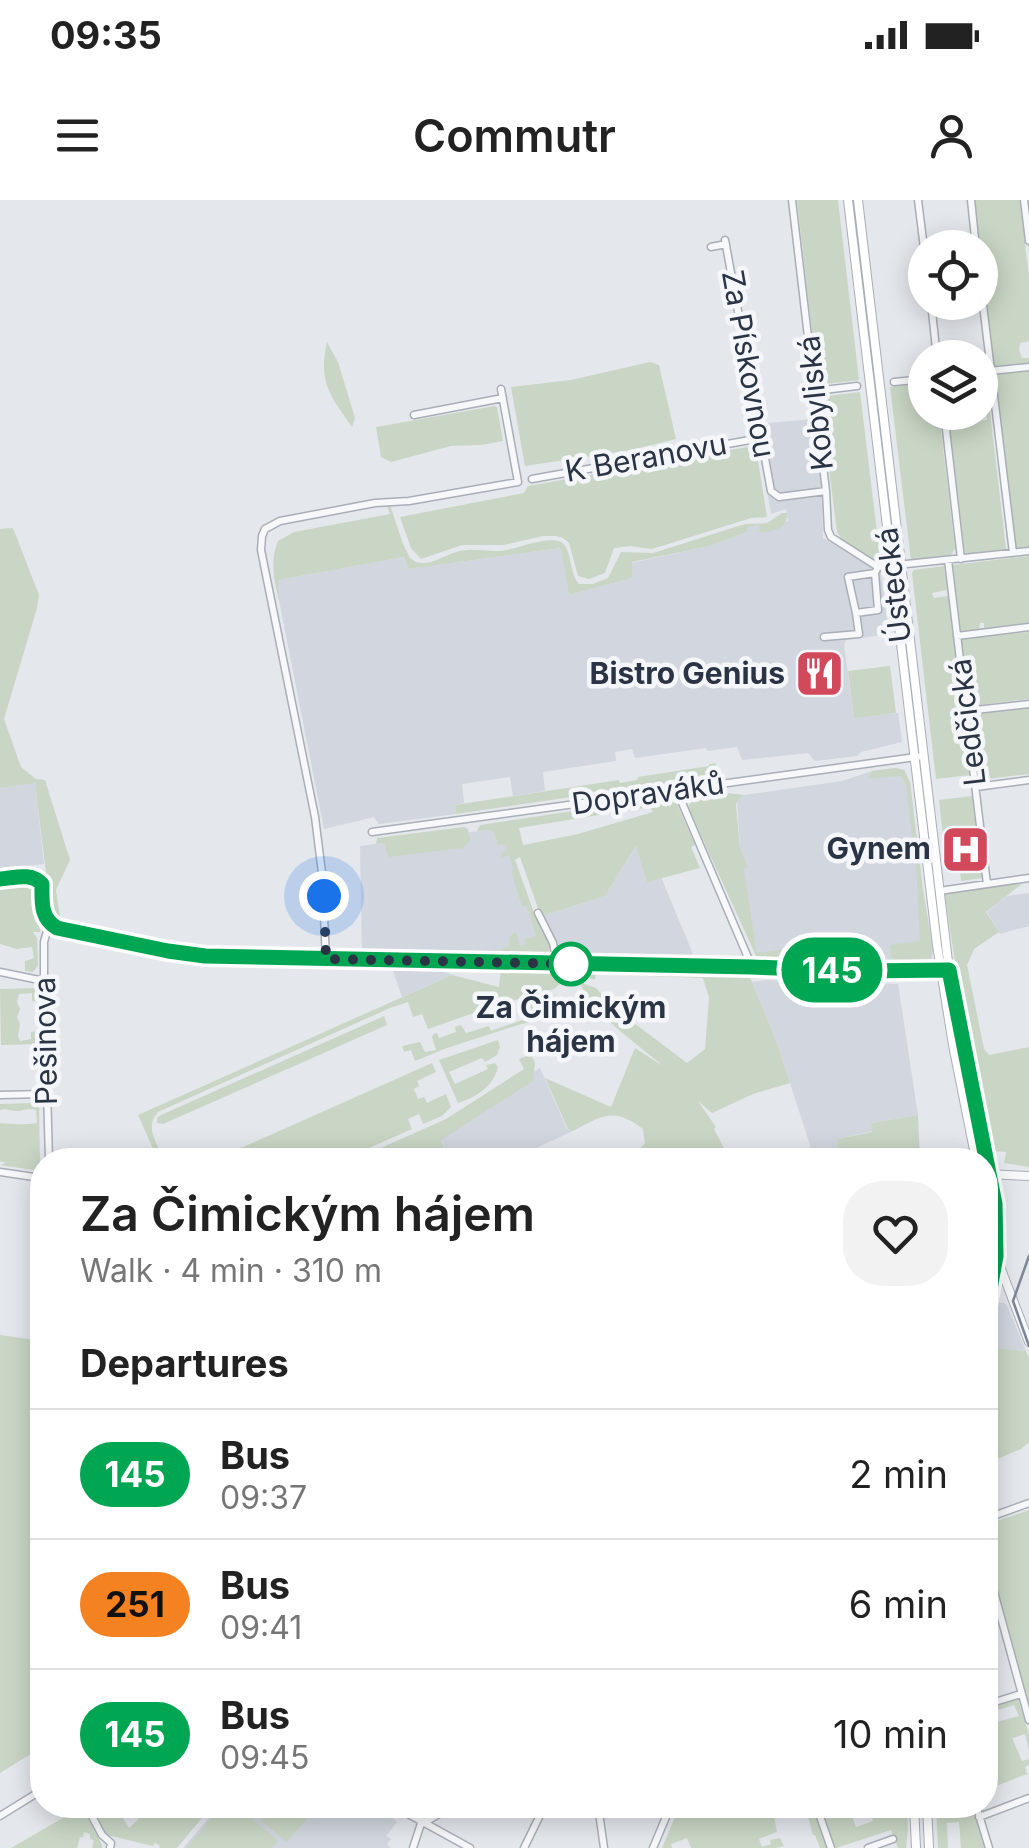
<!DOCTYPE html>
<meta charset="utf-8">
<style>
body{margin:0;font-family:Inter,sans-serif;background:#f2f2f2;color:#222;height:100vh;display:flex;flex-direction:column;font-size:38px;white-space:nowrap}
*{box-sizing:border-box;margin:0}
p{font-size:32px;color:#767676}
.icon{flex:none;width:55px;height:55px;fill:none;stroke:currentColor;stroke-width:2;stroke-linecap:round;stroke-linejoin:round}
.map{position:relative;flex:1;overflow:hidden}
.details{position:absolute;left:30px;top:948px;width:968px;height:670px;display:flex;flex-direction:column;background:#fff;border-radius:40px;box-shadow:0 5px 25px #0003}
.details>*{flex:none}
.badge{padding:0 20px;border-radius:32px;font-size:35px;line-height:65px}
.fabs{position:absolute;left:908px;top:30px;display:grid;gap:20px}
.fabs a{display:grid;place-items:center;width:90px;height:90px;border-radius:50%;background:#fff;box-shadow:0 5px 25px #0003;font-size:50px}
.you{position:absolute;width:50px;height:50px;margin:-25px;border:8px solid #fff;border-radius:50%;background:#1a73e8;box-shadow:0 0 0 15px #1a73e833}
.map>.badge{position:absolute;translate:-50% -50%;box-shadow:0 0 0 5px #fff}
h2{padding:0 50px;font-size:38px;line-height:90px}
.round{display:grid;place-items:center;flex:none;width:105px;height:105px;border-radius:40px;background:#f2f2f2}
.summary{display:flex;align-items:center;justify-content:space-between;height:170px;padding:0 50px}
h1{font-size:48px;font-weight:600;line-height:75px}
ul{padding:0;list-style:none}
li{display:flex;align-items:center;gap:30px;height:130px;padding:0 50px;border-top:2px solid #e0e0e0}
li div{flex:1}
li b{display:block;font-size:38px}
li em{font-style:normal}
li .badge{min-width:110px;font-weight:700;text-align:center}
.status{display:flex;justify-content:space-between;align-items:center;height:70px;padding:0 50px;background:#fff;direction:ltr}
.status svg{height:28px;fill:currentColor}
header{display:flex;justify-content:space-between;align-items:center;height:130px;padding:0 50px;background:#fff;font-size:45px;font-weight:600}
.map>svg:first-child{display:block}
.built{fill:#d2d6de}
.green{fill:#c9d6c5}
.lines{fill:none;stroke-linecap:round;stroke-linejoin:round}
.minor-casing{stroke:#a9aeb7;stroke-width:9}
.tertiary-casing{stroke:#a9aeb7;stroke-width:10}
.secondary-casing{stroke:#a9aeb7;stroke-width:10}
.minor{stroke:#f7f8fa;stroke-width:6}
.tertiary{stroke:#f7f8fa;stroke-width:8}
.secondary{stroke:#fff;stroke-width:8}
.tram{stroke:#7d8696;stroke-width:2.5}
.line-casing{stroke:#fff;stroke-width:22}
.line{stroke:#00a651;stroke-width:15}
.walk{stroke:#2b3445;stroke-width:10;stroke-dasharray:0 18}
.stop-dot{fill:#fff;stroke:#00a651;stroke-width:5}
.labels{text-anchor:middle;stroke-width:9;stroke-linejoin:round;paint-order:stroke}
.street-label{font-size:30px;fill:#2b3445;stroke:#f4f6f9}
.poi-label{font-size:30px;font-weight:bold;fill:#2b3445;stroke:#f4f6f9;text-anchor:end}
.stop-label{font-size:30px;font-weight:bold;fill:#2b3445;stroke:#f4f6f9}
</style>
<div class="status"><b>09:35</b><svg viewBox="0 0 49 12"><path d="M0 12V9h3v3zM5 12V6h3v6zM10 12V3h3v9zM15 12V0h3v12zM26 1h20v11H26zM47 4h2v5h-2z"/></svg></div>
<header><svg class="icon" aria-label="menu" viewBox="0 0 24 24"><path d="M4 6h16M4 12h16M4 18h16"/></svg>Commutr<svg class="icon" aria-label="person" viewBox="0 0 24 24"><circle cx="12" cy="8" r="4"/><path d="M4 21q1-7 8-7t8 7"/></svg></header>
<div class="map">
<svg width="1029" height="1648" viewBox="0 0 1029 1648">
<rect width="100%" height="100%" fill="#e4e7ec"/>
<path class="built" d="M814 219 821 277 823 338 881 373 889 434 846 440 844 446 854 517 898 513 902 542 861 552 857 556 815 561 808 553 742 560 737 547 707 551 706 548 635 558 632 549 615 552 616 561 543 572 545 591 513 596 510 577 462 584 464 603 455 605 456 614 379 624 374 617 324 629 280 405 278 380 404 357 408 369 562 348 569 395 632 378 631 363 710 346 747 332 746 327 759 325 761 333 776 328 788 321 786 309 771 314 755 224Z
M895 568 904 570 910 582 923 690 933 751 932 759 926 764 903 766 767 763 757 753 740 648 737 601 744 595 842 581 872 571Z
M35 582 44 664 0 669V588Z
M503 628 534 713 550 743 548 756 362 752 360 646Z
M637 645 647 681 661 677 693 754 677 759 564 757 542 716 605 696Z
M1029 693V726L1000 734 987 712 1007 696Z
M391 765H424L452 775 402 797Z
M765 780 898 784 918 915 871 923 873 931 837 939 839 960H783L811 948 776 840 752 782Z
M540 868 567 929 573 931 510 960H451L440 937Z
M997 1103H1004L1007 1105 1026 1151 987 1147Z
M220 1605H376L397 1622 386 1636 391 1639 387 1644 391 1648H183Z"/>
<path class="green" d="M797 0H838L859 180 818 185Z
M975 0H1020L1029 78V141L1020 143 1019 150 1022 158H1029V163L994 167Z
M327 142 338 162 355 218 352 227C330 195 318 183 327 142Z
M650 162 659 165 676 239 631 250 525 266 511 187 571 180Z
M1029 171V348L1016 349 995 175Z
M980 178H986L1006 349 965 354 948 213H976L977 221 987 220V211H980V194L984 192 983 182Z
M925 183V212L939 213 955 348 951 355 911 360 890 187Z
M860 192 880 357 876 361 843 341 837 332 820 197Z
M495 206 497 207 503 241 481 245 451 246 391 262 381 257 376 227Z
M753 246 756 248 767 317 751 318 652 349 630 346 614 348 605 373 589 379 578 376 569 343 563 338 556 336H543L504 345H462L421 359 411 348 400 317 524 293 528 286Z
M387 305H390L403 344 410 358 416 362C431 367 445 354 460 351 473 348 486 351 499 351 516 350 546 335 561 342 572 348 569 373 579 384H593L608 378 621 352 653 353 745 324 767 323 782 313H787C788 329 774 331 760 333L759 325 747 327V332L710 346 632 362V378L569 395 561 348 408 369 404 357 278 380 280 405C275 383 269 362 278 341L294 332 390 314Z
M13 328 39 395 37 408 4 519 21 567 36 579 45 580 70 660 56 690 60 717 52 722 35 583 0 588V329Z
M1029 356V423L984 428V423H980L979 429 961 431 953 365Z
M944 366 947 390 932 393 934 398 948 396 970 575 936 579 912 373 914 370Z
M1029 432V499L970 506 961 439Z
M890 466 896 513 854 518 848 471Z
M1029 507V574L978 580 971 514Z
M716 563 715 572 708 577 456 614 455 605 619 580 620 583 637 580 638 577 709 566V564Z
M895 568 904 570 910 582 923 690 933 751C929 767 912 768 897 764L891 757 890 745 920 741 917 678 906 585 901 576 868 579 872 571Z
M726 593 744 595 737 601 736 605 740 648 748 667 744 669 757 753 826 743 827 749 866 743V738H869C879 744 883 757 873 766L767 763 757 758 688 607 692 599Z
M972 596 982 678 961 681 960 668 977 665 974 641 958 642 959 651 945 653 939 600Z
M673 602 677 604 695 645 691 647 700 668 647 682 636 646 605 696 545 715 539 711 520 657 515 660 534 713 550 743 548 756H505L503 748 509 747C509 741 508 735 516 732L520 746 525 745 524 740 536 736 527 706H522L511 671 514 669 509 656 501 657V653L507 651 506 644 498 645 494 632 490 630 477 631 480 625 593 608 599 610V615L519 628 523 645 578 634 653 612 650 607 604 614 607 606Z
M464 627 468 629 470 640 463 648 389 657 386 652 385 643 376 644 377 638Z
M26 681 38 686 39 689 40 732H33L37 738 38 766 33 772 25 771V761L34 758 32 747 17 749 0 744V684Z
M1022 684 986 712 999 732 974 749 967 765 984 849 989 855 1029 847V967L1004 963 1006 952 993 951C973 866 957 782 945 695L951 692Z
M501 767 560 769 566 776 565 780 554 789 494 806 428 829 422 814 413 817 408 802 390 808 158 912C144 927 157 943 164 960H158L138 915 452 775 499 787Z
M583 771 743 773 749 775 776 840 790 883 753 894 712 913 698 901 716 927 714 929 730 960H631L645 943 643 929C614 907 603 915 573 931L568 929 545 878 611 907 635 848 663 866C633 840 598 819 579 782L596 788 613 807 687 863 705 849 709 798 703 778 596 774 595 780 583 776Z
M37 788 39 801H32V793L19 794 17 802 20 809 17 817 20 824 18 836 20 841 31 839V832L39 831 40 844 1 845 0 789Z
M556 795 554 808 547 818 518 825 444 849 415 861 411 850 404 852 402 846 420 842 425 852 436 850 432 837 434 834 437 833 439 838 456 832 455 827 461 825 466 833 489 826 491 831 531 817 527 805 530 802 533 806 544 803V799Z
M384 816 387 825 163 924 157 923V918L161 915Z
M498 840 500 847 497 855 485 862 482 858 449 872 455 884 488 869 486 865 495 863 498 867C494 886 475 898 458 903L439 860Z
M531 854 535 863 533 881 441 940 450 960H354L446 919 524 869 519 859Z
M432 863 436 872 417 881 419 886 414 889 418 899 424 897 427 903 446 894 451 907 442 916 423 924 419 914 408 919 412 929 342 960H214Z
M34 903 39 906 40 965 33 970 0 965 6 963 0 961V923C7 924 31 925 37 923L36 910C26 908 24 911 16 911 9 911 7 908 0 910V904Z
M918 915 920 960H839L837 939 872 932 871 923Z
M0 1135 42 1141V1547L0 1573Z
M987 1147 1026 1151 1029 1158V1242L1021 1249 985 1264Z
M1029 1310V1506L985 1344V1325Z
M1018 1499 1029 1534V1550L1025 1534 1013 1538V1540L1022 1561 1029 1559V1553V1565L1025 1567 1027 1574 991 1588 990 1587 987 1590 985 1526 995 1523 997 1525V1522L1019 1516 1014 1505 985 1514V1509Z
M72 1605H82L102 1645V1648H92L94 1640 90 1639V1634L84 1632 83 1637H80L77 1648H11L75 1611Z
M85 1605H115L129 1628 139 1619 133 1605H211L207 1611 211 1607 177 1648H160L159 1645 155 1643 153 1646 99 1633Z
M223 1605H236L278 1641 272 1648H186Z
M274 1605H319L287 1642 261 1620Z
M680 1605H801V1606L774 1616 777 1632 759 1639 762 1647 771 1644 770 1640 780 1638 784 1646 776 1648H691L687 1638 671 1644 672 1648H662Z
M805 1605H848L856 1627 873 1621 868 1605H907L908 1630 906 1648H898L891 1630 836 1648H820L815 1635H813Z
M936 1605H974L986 1648H961L959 1622 947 1623 948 1648H938Z"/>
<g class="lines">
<defs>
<path id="minor" d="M792 0 826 291 828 330 831 337 878 367 1029 351
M918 0 925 56
M971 0 976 48
M1024 0 1029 41
M725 40 771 291 779 297 826 291
M711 47 726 44
M980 80 1013 353
M931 102 937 158
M980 172 1029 167
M894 182 925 179
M815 191 857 186
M944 212 961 359
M414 215 503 198
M532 279 761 238
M948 360 987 684
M856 413 848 377 875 373
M957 436 1029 427
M824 437 859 434 856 413 878 410 875 373 878 367
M966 511 1029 504
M976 587 1029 580
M677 591 752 767
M372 632 923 556
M939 691 1029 678
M538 713 553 743 557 764
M326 759 322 673 315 617 261 350 262 336 265 329 280 321 375 303 409 301 518 282 501 189
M0 772 44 781
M0 895 46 894
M49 960 44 781V742L49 724
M0 972 34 977 42 976
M985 1319 1029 1303
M985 1359 1029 1520
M985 1505 1021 1494
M86 1605 102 1635 111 1643 110 1648
M392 1605 470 1648
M598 1605 604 1648
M976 1605 989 1648
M817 1608 831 1648
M0 1616 42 1590
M979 1617 1029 1598
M424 1623 454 1605
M413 1648 427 1605
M524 1648 545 1605
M653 1648 671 1605
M868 1648 893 1639"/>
<path id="tertiary" d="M0 680C77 670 18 704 57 728L168 751 205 756 752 767 859 771 944 770
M985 974 1029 976
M985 1055 996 1056 1029 1142"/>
<path id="secondary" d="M848 0 937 745 953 845 976 960
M858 0 949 770 962 845 991 974 995 1004 996 1056 985 1117
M914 1605 916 1648
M927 1605 929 1648"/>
</defs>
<use href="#minor" class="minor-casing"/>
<use href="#tertiary" class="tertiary-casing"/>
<use href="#secondary" class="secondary-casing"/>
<use href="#minor" class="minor"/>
<use href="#tertiary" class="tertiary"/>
<use href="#secondary" class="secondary"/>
<path class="tram" d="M1029 1056 1013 1101 1029 1146"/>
</g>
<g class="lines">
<defs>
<path id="line" d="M0 679C14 678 31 672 42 684 42 702 40 718 57 728L168 751 205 756 752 767 859 771 949 770 995 1004 996 1056 985 1117"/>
</defs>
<use href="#line" class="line-casing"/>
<use href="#line" class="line"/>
<path class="walk" d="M324 696 326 759 576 764H571"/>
</g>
<defs>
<symbol id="restaurant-square" viewBox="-11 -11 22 22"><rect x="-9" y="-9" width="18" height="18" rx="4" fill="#d1495b" stroke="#f4f6f9"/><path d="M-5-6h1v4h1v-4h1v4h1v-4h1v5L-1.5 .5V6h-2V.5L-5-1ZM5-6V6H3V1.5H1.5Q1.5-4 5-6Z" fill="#fff"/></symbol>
<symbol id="hospital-square" viewBox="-11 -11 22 22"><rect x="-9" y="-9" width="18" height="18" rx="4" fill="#d1495b" stroke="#f4f6f9"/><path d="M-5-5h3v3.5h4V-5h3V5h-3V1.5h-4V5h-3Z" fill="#fff"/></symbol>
</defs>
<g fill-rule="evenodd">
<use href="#restaurant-square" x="792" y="446" width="55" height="55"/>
<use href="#hospital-square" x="938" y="622" width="55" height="55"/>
</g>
<circle class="stop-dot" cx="571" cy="764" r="20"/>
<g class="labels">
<g class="street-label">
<text transform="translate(748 164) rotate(80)" y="10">Za Pískovnou</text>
<text transform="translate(816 203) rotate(-96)" y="10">Kobyliská</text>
<text transform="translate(646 258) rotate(-10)" y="10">K Beranovu</text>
<text transform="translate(894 385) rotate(-97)" y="10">Ústecká</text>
<text transform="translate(968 522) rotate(-97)" y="10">Ledčická</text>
<text transform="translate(648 594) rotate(-8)" y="10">Dopraváků</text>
<text transform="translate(46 841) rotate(-91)" y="10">Pešinova</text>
</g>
<g class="poi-label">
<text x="785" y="484">Bistro Genius</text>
<text x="931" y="659">Gynem</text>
</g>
<g class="stop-label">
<text x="571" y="818">Za Čimickým<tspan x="571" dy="34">hájem</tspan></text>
</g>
</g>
</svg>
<div class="fabs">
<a><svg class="icon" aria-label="locate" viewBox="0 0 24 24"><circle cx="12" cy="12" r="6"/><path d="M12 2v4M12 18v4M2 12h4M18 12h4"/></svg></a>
<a><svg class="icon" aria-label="layers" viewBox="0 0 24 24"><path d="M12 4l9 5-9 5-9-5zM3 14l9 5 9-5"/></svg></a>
</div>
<div class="you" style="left:324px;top:696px"></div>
<b class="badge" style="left:832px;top:770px;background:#00a651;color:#fff">145</b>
<section class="details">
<div class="summary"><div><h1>Za Čimickým hájem</h1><p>Walk · 4 min · 310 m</p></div><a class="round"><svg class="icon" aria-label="heart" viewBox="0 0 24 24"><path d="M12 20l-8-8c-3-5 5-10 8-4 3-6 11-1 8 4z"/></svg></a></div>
<h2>Departures</h2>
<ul>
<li><span class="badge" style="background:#00a651;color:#fff">145</span><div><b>Bus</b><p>09:37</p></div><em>2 min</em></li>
<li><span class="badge" style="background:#f58220;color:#111">251</span><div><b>Bus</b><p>09:41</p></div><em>6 min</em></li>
<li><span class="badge" style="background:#00a651;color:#fff">145</span><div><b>Bus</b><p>09:45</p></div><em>10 min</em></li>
</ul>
</section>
</div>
